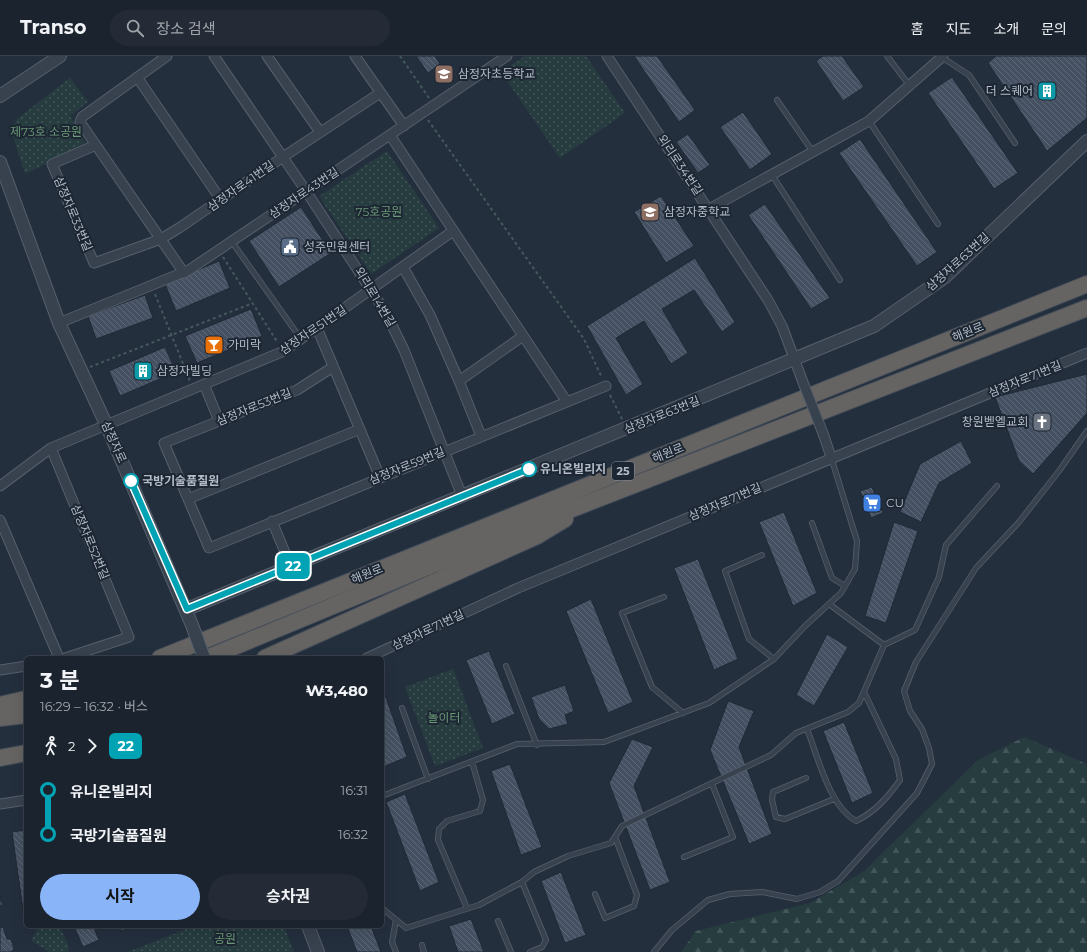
<!DOCTYPE html>
<html lang="ko">
<meta charset="utf-8">
<style>
body{margin:0;font-family:Montserrat,"Noto Sans KR",sans-serif;background:#242b36;color:#f1f3f6;height:100vh;display:flex;flex-direction:column;font-size:15px;white-space:nowrap}
*{box-sizing:border-box;margin:0}
p{font-size:13px;color:#a0a4aa}
.icon{flex:none;width:22px;height:22px;fill:none;stroke:currentColor;stroke-width:2;stroke-linecap:round;stroke-linejoin:round}
.map{position:relative;flex:1;overflow:hidden}
.panel{position:absolute;left:24px;top:600px;width:360px;height:272px;display:flex;flex-direction:column;background:#1b232e;border-radius:6px;box-shadow:0 4px 16px #0002,0 0 0 1px #39404a}
.panel>*{flex:none}
.badge{padding:0 8px;border-radius:6px;font-size:14px;line-height:26px}
.map>.badge{position:absolute;translate:-50% -50%;box-shadow:0 0 0 2px #fff}
.legs{display:flex;align-items:center;gap:6px;height:44px;padding:0 16px;font-size:13px}
.legs p{margin-inline-start:auto}
.headline{display:flex;align-items:center;justify-content:space-between;height:68px;padding:0 16px}
h1{font-size:22px;font-weight:700;line-height:30px}
.cta{display:flex;gap:8px;margin-top:auto;padding:8px 16px}
.cta a{flex:1;height:46px;border-radius:24px;background:#8ab4f8;color:#111;font-size:16px;font-weight:700;line-height:46px;text-align:center}
.cta a+a{background:#242b36;color:#f1f3f6}
ul{padding:0 16px;list-style:none}
li{display:flex;align-items:center;gap:14px;height:44px;font-size:15px}
li i{display:grid;place-items:center;width:6px;height:100%;margin:0 5px;background:currentColor}
li i::after{content:'';width:10px;height:10px;margin:-5px;border:3px solid;border-radius:50%;background:#1b232e}
li p{margin-inline-start:auto}
li:first-child i{background:linear-gradient(#0000 50%,currentColor 0)}
li:last-child i{background:linear-gradient(currentColor 50%,#0000 0)}
header{display:flex;align-items:center;gap:24px;box-sizing:border-box;height:56px;padding:0 20px;background:#1b232e;border-bottom:1px solid #39404a}
header strong{font-size:19px}
nav{display:flex;gap:22px;margin-inline-start:auto;font-size:14px}
.search{width:280px;height:36px;background:#242b36;display:flex;align-items:center;gap:10px;box-sizing:border-box;padding:0 14px;border-radius:22px;color:#a0a4aa;font-size:15px}
.map>svg:first-child{display:block}
.grass{fill:url(#grass-dots)}
.forest{fill:url(#forest-firs)}
.building{fill:url(#building-back-hatch);stroke:#1f2835}
.lines{fill:none;stroke-linecap:round;stroke-linejoin:round}
.service-casing{stroke:#565f6c;stroke-width:6}
.minor-casing{stroke:#565f6c;stroke-width:11}
.tertiary-casing{stroke:#565f6c;stroke-width:14}
.trunk-casing{stroke:#434c59;stroke-width:18}
.path{stroke:#44595c;stroke-width:2;stroke-dasharray:3 3;stroke-linecap:butt}
.service{stroke:#38414e;stroke-width:4.5}
.minor{stroke:#38414e;stroke-width:9}
.tertiary{stroke:#38414e;stroke-width:12}
.trunk{stroke:#656462;stroke-width:16}
.minor-bridge-casing{stroke:#565f6c;stroke-width:11;stroke-linecap:butt}
.tertiary-bridge-casing{stroke:#565f6c;stroke-width:14;stroke-linecap:butt}
.minor-bridge{stroke:#38414e;stroke-width:9}
.tertiary-bridge{stroke:#38414e;stroke-width:12}
.line-1-casing{stroke:#fff;stroke-width:9}
.line-1{stroke:#00a3b4;stroke-width:6}
.stop-1-dot{fill:#fff;stroke:#00a3b4;stroke-width:2}
.labels{text-anchor:middle;stroke-width:4;stroke-linejoin:round;paint-order:stroke}
.shield{fill:#1d2633;stroke:#878f9c;stroke-width:1}
.shield-label{font-size:11px;font-weight:bold;fill:#b4bcc9}
.poi-label{font-size:12px;fill:#b4bcc9;stroke:#1d2633;text-anchor:start}
.park-label{font-size:12px;fill:#6b9a76;stroke:#1d2633}
.street-label{font-size:12px;fill:#b4bcc9;stroke:#1d2633}
.stop-label{font-size:12px;font-weight:bold;fill:#b4bcc9;stroke:#1d2633;text-anchor:start}
</style>
<header>
<strong>Transo</strong>
<div class="search"><svg class="icon" aria-label="search" viewBox="0 0 24 24"><circle cx="10" cy="10" r="6"/><path d="M15 15l6 6"/></svg>장소 검색</div>
<nav><a>홈</a><a>지도</a><a>소개</a><a>문의</a></nav>
</header>
<div class="map">
<svg width="1087" height="896" viewBox="0 0 1087 896">
<defs>
<pattern id="grass-dots" width="8" height="8" patternUnits="userSpaceOnUse"><rect width="8" height="8" fill="#263c3f"/><path d="M2 2h.1M6 6h.1" fill="none" stroke="#435659" stroke-width="1.8" stroke-linecap="round"/></pattern>
<pattern id="forest-firs" width="22" height="20" patternUnits="userSpaceOnUse"><rect width="22" height="20" fill="#263c3f"/><path d="M5 1l3.5 6h-7zM16 11l3.5 6h-7z" fill="#435659"/></pattern>
<pattern id="building-back-hatch" width="6" height="6" patternUnits="userSpaceOnUse"><rect width="6" height="6" fill="#455162"/><path d="M-1 5l2 2M0 0l6 6M5-1l2 2" fill="none" stroke="#5d6877"/></pattern>
</defs>
<rect width="100%" height="100%" fill="#242f3e"/>
<path class="grass" d="M525 0H586L625 57 560 102 501 16Z
M70 22 88 46 70 60 86 88 25 118 11 74 17 63Z
M387 95 439 172 371 218 319 140Z
M453 613 483 692 435 710 405 631Z
M39 870H60L69 891 68 896H50L31 885Z
M194 870H284L294 896H128Z"/>
<path class="forest" d="M1024 681 1087 708V896H681L696 875 810 847 864 815 978 704Z"/>
<path class="building" d="M416 0H435L440 8 428 17Z
M634 0H657L695 54 679 66Z
M823 0H842L864 31 843 45 816 5Z
M996 0H1087V62L1047 95 988 7Z
M952 21 1018 117 994 133 928 37Z
M743 56 772 98 750 114 720 71Z
M688 78 710 109 698 117 676 86Z
M860 83 937 196 917 210 839 97Z
M661 140 694 190 666 207 634 156Z
M765 148 830 242 811 253 748 159Z
M301 151 331 197 279 231 249 185Z
M695 202 735 266 722 276 694 234 662 253 688 297 671 308 644 265 616 282 643 328 626 339 587 270Z
M219 205 230 232 176 255 165 228Z
M145 239 153 262 96 283 88 260Z
M251 253 262 280 197 307 185 280Z
M165 291 176 316 120 340 109 315Z
M1087 318V357L1033 418 1019 405 995 341Z
M961 385 972 407 939 427 921 466 900 456 920 408Z
M872 431 883 457 871 462 860 435Z
M784 456 817 537 793 550 759 466Z
M894 466 918 475 886 567 865 560Z
M698 503 738 603 714 614 674 512Z
M591 543 633 646 608 657 566 555Z
M827 578 848 591 814 650 796 639Z
M489 595 515 658 492 668 466 604Z
M565 629 574 655 565 659 568 668 549 673 539 663 531 641Z
M383 633 407 701 383 711 382 634Z
M728 645 754 655 739 691 772 778 749 788 710 694Z
M844 666 873 737 852 747 823 675Z
M632 683 653 691 634 730 670 826 650 834 609 727Z
M510 708 542 791 521 799 491 715Z
M405 738 439 826 420 835 386 746Z
M26 774V861H24L12 776Z
M561 816 586 879 565 887 541 825Z
M0 840 3 850H0Z
M471 863 484 896H458L449 870Z
M74 870H97L94 872 99 884 83 891Z
M119 870H134L121 875Z
M354 870H371L381 896H357L348 873Z
M3 871 7 883H11L14 893 11 896H0V872Z"/>
<g class="lines">
<defs>
<path id="service" d="M887 0 910 30
M943 2 969 19 1015 87
M777 44 813 96
M869 65 938 168
M772 119 840 224
M232 186 301 283
M812 467 832 522 845 530
M762 499 725 515 749 583 774 603
M664 541 622 557 652 631 683 657
M884 589 915 574 939 521 946 489 997 430
M506 610 537 689
M402 652 428 723
M807 673C818 701 829 750 856 765 875 756 888 741 900 724L896 703 864 636
M806 722 773 736 772 744 776 761 785 763 834 743
M382 740 517 688 604 686 709 647 774 603 806 569 841 537 855 513 857 485 831 401
M684 801 733 781 712 728
M522 826 546 884 542 891 530 896
M595 838 605 862 634 850 637 839 615 781
M382 852 406 872 479 849 522 826 534 816 568 800 611 787 622 770 771 699 796 677 848 656 859 647 884 589 829 548
M467 852 438 784 439 773 447 765 480 755 483 744 472 706
M498 865 511 896
M422 889 424 896
M396 896 392 886 396 864
M654 896 672 874 708 844 730 838 762 836 797 843 820 836 838 825 917 737 932 708 929 692 922 673 910 655 904 635 916 606 976 512 1019 466 1059 415 1087 375"/>
<path id="minor" d="M167 0 82 61 80 66 184 217
M214 0 306 135 386 257 404 294 462 440
M267 0 320 76
M355 0 404 70
M607 0 768 244 782 270 804 329
M137 21 221 144
M390 79 567 346
M96 89 52 108 94 207 161 183 179 172 283 101 380 37
M709 153 869 65 943 0
M403 211 430 259 459 325 481 380
M59 267 189 214 507 0
M317 272 380 421
M333 311 297 334 164 387 209 492 606 330
M459 325 523 280
M204 328 219 365
M824 380 831 401
M51 392 129 581 65 602
M0 430 51 392 284 295 453 175
M188 443 360 373
M0 464 59 602
M272 465 291 511
M367 602 518 532 1087 297
M0 614 26 610
M0 748 26 744"/>
<path id="tertiary" d="M0 40 60 0
M0 106 59 267 106 368 192 569
M187 553 874 270 945 221 1087 85
M308 870 318 896"/>
<path id="trunk" d="M160 602 1087 228
M207 602 490 485 1087 252
M265 602 537 480 565 463
M0 649 26 643
M0 662 26 659
M0 702 26 697"/>
</defs>
<use href="#service" class="service-casing"/>
<use href="#minor" class="minor-casing"/>
<use href="#tertiary" class="tertiary-casing"/>
<use href="#trunk" class="trunk-casing"/>
<path class="path" d="M400 0 429 42
M428 64 584 283 602 322
M223 201 278 287
M155 238 190 325
M90 311 253 247
M610 339 622 363"/>
<use href="#service" class="service"/>
<use href="#minor" class="minor"/>
<use href="#tertiary" class="tertiary"/>
<use href="#trunk" class="trunk"/>
<defs>
<path id="minor-bridge" d="M804 329 824 380"/>
<path id="tertiary-bridge" d="M192 569 204 602"/>
</defs>
<use href="#minor-bridge" class="minor-bridge-casing"/>
<use href="#tertiary-bridge" class="tertiary-bridge-casing"/>
<use href="#minor-bridge" class="minor-bridge"/>
<use href="#tertiary-bridge" class="tertiary-bridge"/>
</g>
<g class="lines">
<defs>
<path id="line-1" d="M131 425 187 553 529 413"/>
</defs>
<use href="#line-1" class="line-1-casing"/>
<use href="#line-1" class="line-1"/>
</g>
<defs>
<symbol id="school-square" viewBox="-11 -11 22 22"><rect x="-9" y="-9" width="18" height="18" rx="4" fill="#8d6e63" stroke="#1d2633"/><path d="M0-5L7-2L0 1L-7-2ZM-4 1L0 2.5L4 1V4Q0 6-4 4Z" fill="#fff"/></symbol>
<symbol id="building-square" viewBox="-11 -11 22 22"><rect x="-9" y="-9" width="18" height="18" rx="4" fill="#0f9aa8" stroke="#1d2633"/><path d="M-4-6H4V6H1V3H-1V6H-4ZM-2.5-4.3h1.7v1.8h-1.7ZM.8-4.3h1.7v1.8H.8ZM-2.5-1h1.7V.8h-1.7ZM.8-1h1.7V.8H.8Z" fill="#fff"/></symbol>
<symbol id="civic-square" viewBox="-11 -11 22 22"><rect x="-9" y="-9" width="18" height="18" rx="4" fill="#5c6f8a" stroke="#1d2633"/><path d="M-.6-6.5H3V-4.5H.6V-3L4-1V1h2V6H-6V1h2V-1L-.6-3ZM-1.2 2.5V6h2.4V2.5Z" fill="#fff"/></symbol>
<symbol id="bar-square" viewBox="-11 -11 22 22"><rect x="-9" y="-9" width="18" height="18" rx="4" fill="#e8710a" stroke="#1d2633"/><path d="M-6-5H6L.8 .8V4.5H3.5V6h-7V4.5H-.8V.8Z" fill="#fff"/></symbol>
<symbol id="church-square" viewBox="-11 -11 22 22"><rect x="-9" y="-9" width="18" height="18" rx="4" fill="#6b7280" stroke="#1d2633"/><path d="M-1.2-6h2.4v3.5h3.3v2.4h-3.3V6h-2.4V-.1h-3.3v-2.4h3.3Z" fill="#fff"/></symbol>
<symbol id="supermarket-square" viewBox="-11 -11 22 22"><rect x="-9" y="-9" width="18" height="18" rx="4" fill="#3f7fe0" stroke="#1d2633"/><path d="M-6-5.5h2.5l.6 2H6L4.5 2H-2.5L-4.4-4H-6ZM-1.5 3.2a1.3 1.3 0 1 0 .1 0ZM3 3.2a1.3 1.3 0 1 0 .1 0Z" fill="#fff"/></symbol>
</defs>
<g fill-rule="evenodd">
<use href="#school-square" x="433" y="7" width="22" height="22"/>
<use href="#building-square" x="1036" y="24" width="22" height="22"/>
<use href="#school-square" x="639" y="145" width="22" height="22"/>
<use href="#civic-square" x="279" y="180" width="22" height="22"/>
<use href="#bar-square" x="203" y="278" width="22" height="22"/>
<use href="#building-square" x="132" y="304" width="22" height="22"/>
<use href="#church-square" x="1031" y="355" width="22" height="22"/>
<use href="#supermarket-square" x="861" y="436" width="22" height="22"/>
</g>
<g class="stop-1-dot">
<circle cx="529" cy="413" r="7"/>
<circle cx="131" cy="425" r="7"/>
</g>
<g class="labels">
<rect class="shield" x="612" y="406" width="22" height="18" rx="3"/>
<g class="shield-label">
<text x="623" y="419">25</text>
</g>
<g class="poi-label">
<text x="458" y="22">삼정자초등학교</text>
<text x="1033" y="39" text-anchor="end">더 스퀘어</text>
<text x="664" y="160">삼정자중학교</text>
<text x="304" y="195">성주민원센터</text>
<text x="228" y="293">가미락</text>
<text x="157" y="319">삼정자빌딩</text>
<text x="1028" y="370" text-anchor="end">창원벧엘교회</text>
<text x="886" y="451">CU</text>
</g>
<g class="park-label">
<text x="46" y="80">제73호 소공원</text>
<text x="379" y="160">75호공원</text>
<text x="444" y="666">놀이터</text>
<text x="225" y="887">공원</text>
</g>
<g class="street-label">
<text transform="translate(680 109) rotate(56)" y="4">외리로34번길</text>
<text transform="translate(241 130) rotate(-35)" y="4">삼정자로41번길</text>
<text transform="translate(304 137) rotate(-34)" y="4">삼정자로43번길</text>
<text transform="translate(73 158) rotate(67)" y="4">삼정자로33번길</text>
<text transform="translate(958 206) rotate(-42)" y="4">삼정자로63번길</text>
<text transform="translate(375 241) rotate(59)" y="4">외리로14번길</text>
<text transform="translate(313 274) rotate(-34)" y="4">삼정자로51번길</text>
<text transform="translate(968 276) rotate(-22)" y="4">해원로</text>
<text transform="translate(1025 323) rotate(-22)" y="4">삼정자로71번길</text>
<text transform="translate(254 351) rotate(-22)" y="4">삼정자로53번길</text>
<text transform="translate(662 359) rotate(-22)" y="4">삼정자로63번길</text>
<text transform="translate(114 386) rotate(66)" y="4">삼정자로</text>
<text transform="translate(668 397) rotate(-22)" y="4">해원로</text>
<text transform="translate(407 410) rotate(-22)" y="4">삼정자로59번길</text>
<text transform="translate(725 446) rotate(-23)" y="4">삼정자로71번길</text>
<text transform="translate(90 486) rotate(67)" y="4">삼정자로52번길</text>
<text transform="translate(367 518) rotate(-22)" y="4">해원로</text>
<text transform="translate(428 574) rotate(-25)" y="4">삼정자로71번길</text>
</g>
<g class="stop-label">
<text x="540" y="417">유니온빌리지</text>
<text x="142" y="429">국방기술품질원</text>
</g>
</g>
</svg>
<b class="badge" style="left:293px;top:510px;background:#00a3b4;color:#fff">22</b>
<section class="panel">
<div class="headline"><div><h1>3 분</h1><p>16:29 – 16:32 · 버스</p></div><b>₩3,480</b></div>
<div class="legs"><svg class="icon" aria-label="walk" viewBox="0 0 24 24"><circle cx="13" cy="4" r="2"/><path d="M13 8l-2 6 4 7M11 14l-3 7M7 12l3-4h3l4 4"/></svg>2<svg class="icon" aria-label="forward" viewBox="0 0 24 24"><path d="M9 5l7 7-7 7"/></svg><b class="badge" style="background:#00a3b4;color:#fff">22</b></div>
<ul>
<li><i style="color:#00a3b4"></i><b>유니온빌리지</b><p>16:31</p></li>
<li><i style="color:#00a3b4"></i><b>국방기술품질원</b><p>16:32</p></li>
</ul>
<div class="cta"><a>시작</a><a>승차권</a></div>
</section>
</div>
